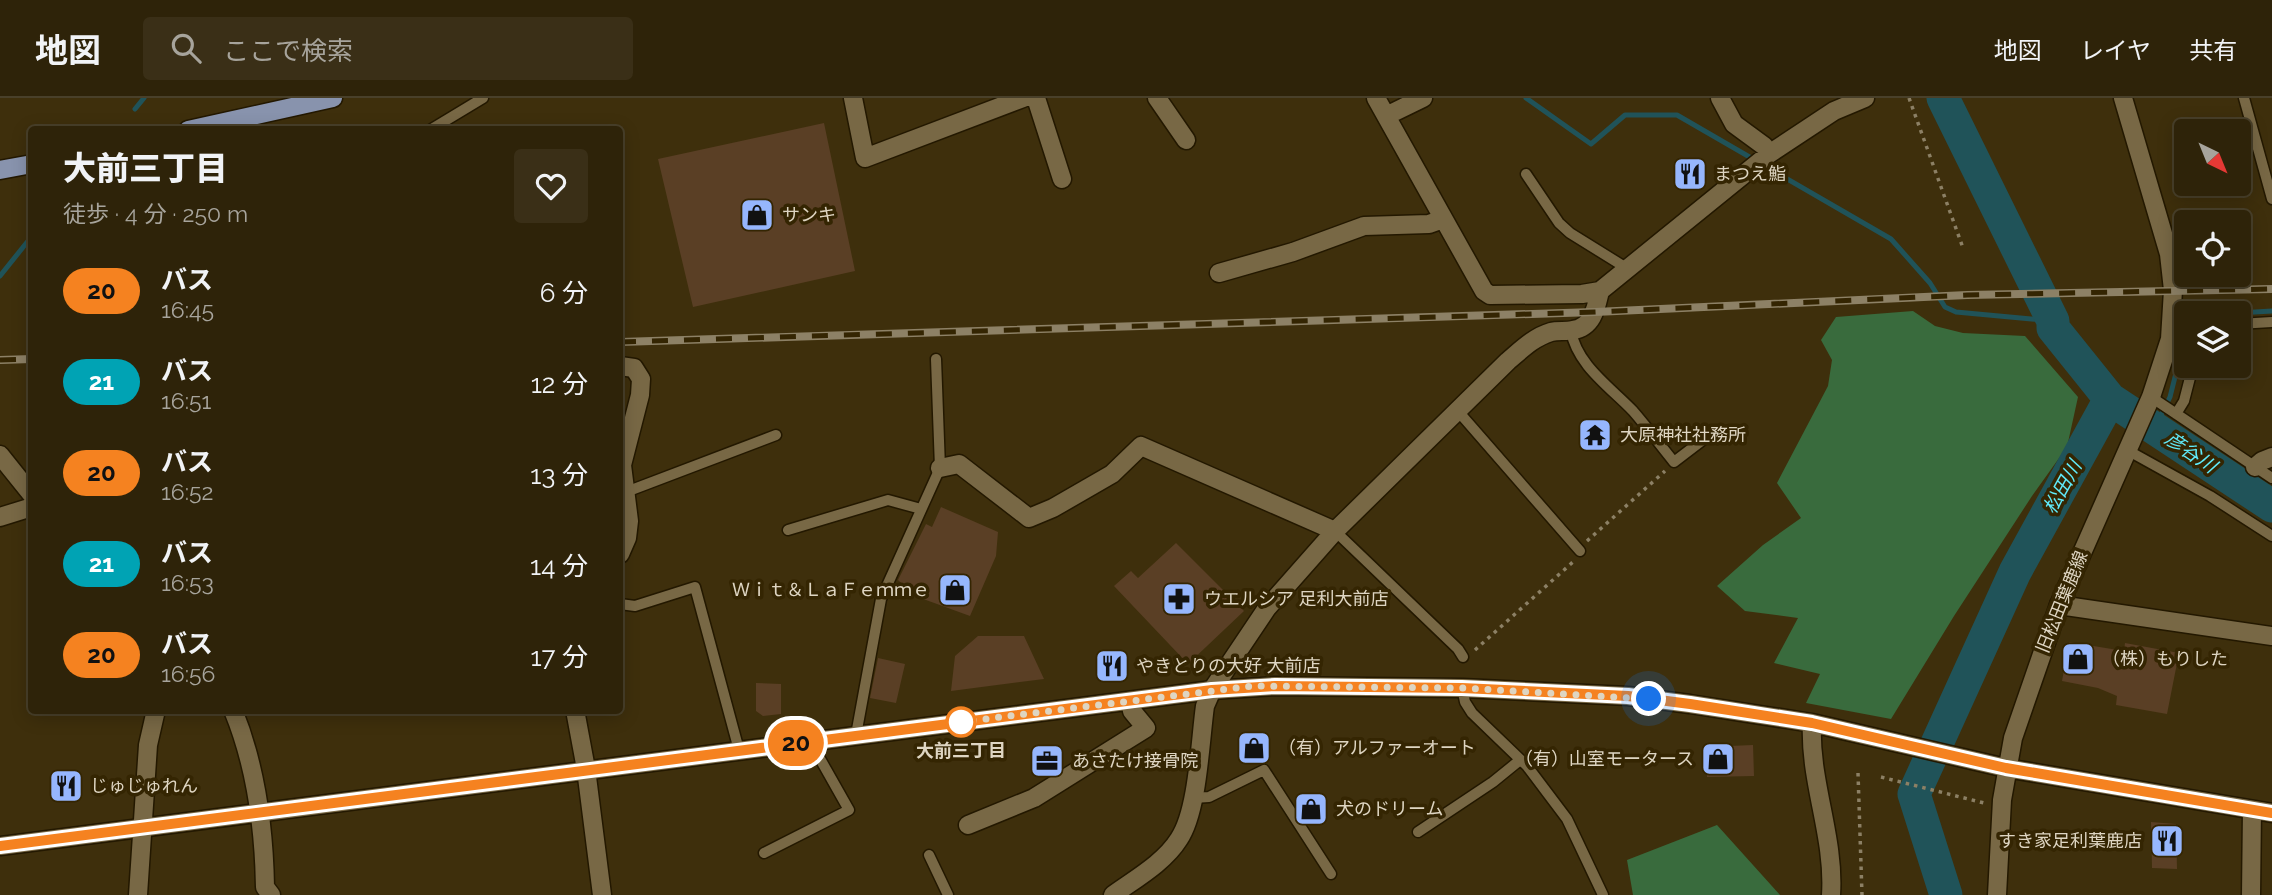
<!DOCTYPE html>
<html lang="ja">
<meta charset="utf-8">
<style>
body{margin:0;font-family:Raleway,"Noto Sans JP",sans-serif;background:#3a2f17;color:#f1f3f6;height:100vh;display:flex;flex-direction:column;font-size:26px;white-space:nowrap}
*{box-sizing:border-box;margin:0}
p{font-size:23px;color:#a7a49c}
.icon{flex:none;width:38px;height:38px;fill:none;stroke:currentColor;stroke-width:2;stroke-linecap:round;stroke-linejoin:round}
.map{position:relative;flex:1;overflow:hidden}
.panel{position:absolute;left:28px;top:28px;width:595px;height:588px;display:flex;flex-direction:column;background:#2e2309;border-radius:7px;box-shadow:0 4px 18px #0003,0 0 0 2px #49402a}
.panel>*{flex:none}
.badge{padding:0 14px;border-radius:23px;font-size:24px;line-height:46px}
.needle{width:46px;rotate:137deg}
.buttons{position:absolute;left:2174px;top:21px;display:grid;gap:14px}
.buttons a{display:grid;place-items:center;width:77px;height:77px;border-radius:7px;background:#2e2309;box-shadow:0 4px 18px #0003,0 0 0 2px #49402a;font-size:35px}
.you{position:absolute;width:35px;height:35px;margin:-18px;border:5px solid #fff;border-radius:50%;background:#1a73e8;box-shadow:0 0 0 10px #1a73e833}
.map>.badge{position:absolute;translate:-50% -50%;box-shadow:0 0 0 4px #fff}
.round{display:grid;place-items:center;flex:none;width:74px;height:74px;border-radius:7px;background:#3a2f17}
.overview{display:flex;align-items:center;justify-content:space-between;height:119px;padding:0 35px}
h1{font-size:33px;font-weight:800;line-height:52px}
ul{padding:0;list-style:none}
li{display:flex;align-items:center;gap:21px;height:91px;padding:0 35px}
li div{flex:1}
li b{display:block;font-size:26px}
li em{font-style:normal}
li .badge{min-width:77px;font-weight:700;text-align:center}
header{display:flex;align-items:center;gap:42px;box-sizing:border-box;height:98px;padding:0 35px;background:#2e2309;border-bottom:2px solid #49402a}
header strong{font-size:33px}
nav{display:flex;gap:38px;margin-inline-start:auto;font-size:24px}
.search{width:490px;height:63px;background:#3a2f17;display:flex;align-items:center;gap:18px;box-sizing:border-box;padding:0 24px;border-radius:7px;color:#a7a49c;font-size:26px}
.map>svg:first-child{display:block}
.forest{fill:#396b3d}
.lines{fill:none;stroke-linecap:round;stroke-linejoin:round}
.stream{stroke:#205359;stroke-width:5}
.river{stroke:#205359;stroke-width:33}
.building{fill:#5a3f25}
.service-casing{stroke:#231800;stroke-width:13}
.minor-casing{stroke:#231800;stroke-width:21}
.tertiary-casing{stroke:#231800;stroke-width:21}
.primary-casing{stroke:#231800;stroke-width:21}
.path{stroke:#8c8065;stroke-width:3.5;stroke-dasharray:3.5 5;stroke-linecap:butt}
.service{stroke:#786845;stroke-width:10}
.minor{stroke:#786845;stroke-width:18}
.tertiary{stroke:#786845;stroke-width:18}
.primary{stroke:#8893ad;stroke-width:18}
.rail-casing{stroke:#8d8166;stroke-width:8}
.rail{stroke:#342502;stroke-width:5;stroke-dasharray:16;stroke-linecap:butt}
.line-casing{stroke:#fff;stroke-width:16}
.line{stroke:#f58220;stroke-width:10}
.walk{stroke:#ded5c2;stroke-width:7;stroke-dasharray:0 12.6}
.stop-dot{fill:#fff;stroke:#f58220;stroke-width:3.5}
.labels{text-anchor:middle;stroke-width:7;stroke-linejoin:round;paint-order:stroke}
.poi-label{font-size:18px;fill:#ded5c2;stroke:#342502;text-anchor:start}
.street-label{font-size:18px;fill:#ded5c2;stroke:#342502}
.stop-label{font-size:18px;font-weight:bold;fill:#ded5c2;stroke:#342502}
.water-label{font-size:19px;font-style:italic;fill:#60ebfb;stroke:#342502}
</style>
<header>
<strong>地図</strong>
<div class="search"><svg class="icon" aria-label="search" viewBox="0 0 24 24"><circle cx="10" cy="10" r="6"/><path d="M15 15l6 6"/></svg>ここで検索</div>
<nav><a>地図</a><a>レイヤ</a><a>共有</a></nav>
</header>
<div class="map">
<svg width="2272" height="797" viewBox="0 0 2272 797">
<rect width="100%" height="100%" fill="#3e2f0c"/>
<path class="forest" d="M1913 213 1935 228 1963 235 2025 238 2078 299 2067 349 2032 398 1954 518 1891 621 1806 605 1820 576 1774 565 1798 520 1745 513 1717 488 1763 447 1801 420 1777 385 1828 288 1832 262 1821 242 1836 219Z
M1717 727 1780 797H1633L1627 762Z"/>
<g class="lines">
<path class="stream" d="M1526 0 1591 46 1625 17H1677L1891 141 1930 185 1945 209 1956 214 2053 223
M135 11 144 0
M0 178 32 138
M2238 215 2272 213
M2154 331 2170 299 2186 235"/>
<path class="river" d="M1943 0 2053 223V230L2110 301 2015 474 1914 696 1946 797
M2110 301 2272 408"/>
</g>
<path class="building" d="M824 25 855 173 693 209 658 61Z
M941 409 998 434 996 458 970 518 915 498 898 482 926 426 932 429Z
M1176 445 1244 513 1188 566 1114 488 1131 473 1138 480Z
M978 538H1024L1044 581 951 593 955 558Z
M2069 544 2124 553 2125 545 2179 555 2167 616 2116 607 2117 598 2098 590 2062 583Z
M878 560 905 566 896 605 870 600Z
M756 585 781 586V616L763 618 756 613Z
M1753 647 1754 678 1707 679 1706 649Z
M2151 724 2176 726 2177 771 2152 770Z"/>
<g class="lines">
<defs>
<path id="service" d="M2244 0 2272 101
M430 32 483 0
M1526 76 1559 125 1570 135 1628 171
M2238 226 2272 224
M1571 233C1577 267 1610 289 1633 313 1647 329 1660 347 1674 364L1708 338
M2151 299 2272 380
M1457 312 1580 453
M2176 316 2184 303 2193 268
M2127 352 2210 398 2272 438
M626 394 776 337
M788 432 888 402 921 411
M1335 433 1458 551 1463 559
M620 506 635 508 695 489 739 652
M1462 590 1465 604 1472 615 1527 668 1567 721 1603 797
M856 637 881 501 940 370 936 261
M1193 700 1209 699 1264 672 1331 776
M1418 734 1493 684 1520 662
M764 755 849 712 810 643
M929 757 948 797"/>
<path id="minor" d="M853 0 865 60 1023 0
M1036 0 1062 81
M1157 0 1186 42
M1376 0 1484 193 1490 197 1582 196 1600 193 1769 56 1834 13 1865 0
M1720 0 1734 26 1764 48 1769 56
M1386 18 1423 0
M1219 175 1293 154 1364 128 1429 126 1443 121
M620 268 634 270 641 281 640 297 622 367 629 423 627 440 620 456
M0 357 32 397
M2255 369 2262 363 2272 359
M940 370 959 366 1029 420 1053 410 1112 376 1141 348 1335 433
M0 419 32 409
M2059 507 2272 538
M233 612C256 668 264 730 265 789L271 797
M575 612 586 671 602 797
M968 727 1034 700 1146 630 1132 613 1130 603
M138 797 148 647 156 612
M1113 797C1135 781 1164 765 1179 741 1198 713 1200 643 1205 608L1212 592 1267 510 1335 433 1508 263C1521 252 1534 239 1551 234 1558 232 1566 234 1573 232 1593 229 1596 210 1600 193
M2251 797 2252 712"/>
<path id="tertiary" d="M1812 625C1809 683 1835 739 1831 797
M0 748 1212 592 1275 588 1462 590 1628 598 1690 606 1812 625 2006 670 2272 715
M1997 797 2002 702 2013 640 2059 507 2151 299 2170 241 2173 192 2169 156 2123 0"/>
<path id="primary" d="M188 32 333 0
M0 72 32 66"/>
</defs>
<use href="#service" class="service-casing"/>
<use href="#minor" class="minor-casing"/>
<use href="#tertiary" class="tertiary-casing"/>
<use href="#primary" class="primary-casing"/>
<path class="path" d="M1909 0 1963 150
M1587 443 1665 373
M1475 552 1574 463
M1858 675 1862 797
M1881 679 1984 705"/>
<use href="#service" class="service"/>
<use href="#minor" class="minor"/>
<use href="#tertiary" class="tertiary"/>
<use href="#primary" class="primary"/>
<defs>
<path id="rail" d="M620 244 1595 214 1967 197 2272 191
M0 262 32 261"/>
</defs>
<use href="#rail" class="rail-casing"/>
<use href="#rail" class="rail"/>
</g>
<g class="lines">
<defs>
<path id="line" d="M0 748 1212 592 1275 588 1462 590 1628 598 1690 606 1812 625 2006 670 2272 715"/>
</defs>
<use href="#line" class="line-casing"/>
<use href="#line" class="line"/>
<path class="walk" d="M961 624 1253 588 1462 590 1649 601"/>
</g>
<defs>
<symbol id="restaurant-square" viewBox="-11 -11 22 22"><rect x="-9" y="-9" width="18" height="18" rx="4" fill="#96b6fd" stroke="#342502"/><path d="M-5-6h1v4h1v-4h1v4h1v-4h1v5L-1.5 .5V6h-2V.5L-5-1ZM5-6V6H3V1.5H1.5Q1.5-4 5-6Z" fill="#111"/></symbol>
<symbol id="shop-square" viewBox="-11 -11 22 22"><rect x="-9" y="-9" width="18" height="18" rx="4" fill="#96b6fd" stroke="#342502"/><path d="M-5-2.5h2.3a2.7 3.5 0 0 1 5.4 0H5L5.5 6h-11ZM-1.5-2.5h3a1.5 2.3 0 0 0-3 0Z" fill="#111"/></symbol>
<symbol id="temple-square" viewBox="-11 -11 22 22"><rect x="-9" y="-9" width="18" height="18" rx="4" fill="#96b6fd" stroke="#342502"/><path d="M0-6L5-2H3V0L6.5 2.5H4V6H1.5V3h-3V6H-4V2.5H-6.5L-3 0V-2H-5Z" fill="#111"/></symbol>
<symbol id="pharmacy-square" viewBox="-11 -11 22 22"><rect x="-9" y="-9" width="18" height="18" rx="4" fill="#96b6fd" stroke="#342502"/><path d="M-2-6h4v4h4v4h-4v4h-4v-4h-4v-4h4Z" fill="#111"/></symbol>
<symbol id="office-square" viewBox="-11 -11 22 22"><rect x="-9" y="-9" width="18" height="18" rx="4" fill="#96b6fd" stroke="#342502"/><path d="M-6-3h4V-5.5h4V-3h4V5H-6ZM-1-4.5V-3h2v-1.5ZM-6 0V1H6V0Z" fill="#111"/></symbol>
</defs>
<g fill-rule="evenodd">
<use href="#restaurant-square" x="1671" y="57" width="38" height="38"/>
<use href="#shop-square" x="738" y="98" width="38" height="38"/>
<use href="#temple-square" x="1576" y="318" width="38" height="38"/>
<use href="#shop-square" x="936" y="473" width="38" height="38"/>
<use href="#pharmacy-square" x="1160" y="482" width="38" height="38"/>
<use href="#shop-square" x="2059" y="542" width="38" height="38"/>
<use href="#restaurant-square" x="1093" y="549" width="38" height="38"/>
<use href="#shop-square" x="1235" y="631" width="38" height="38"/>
<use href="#shop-square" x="1699" y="642" width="38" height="38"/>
<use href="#office-square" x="1028" y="644" width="38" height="38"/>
<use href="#restaurant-square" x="47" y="669" width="38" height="38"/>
<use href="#shop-square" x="1292" y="692" width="38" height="38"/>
<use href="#restaurant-square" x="2148" y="724" width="38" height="38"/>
</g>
<circle class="stop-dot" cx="961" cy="624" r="14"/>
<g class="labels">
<g class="poi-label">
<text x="1714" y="82">まつえ鮨</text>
<text x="782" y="123">サンキ</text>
<text x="1620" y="343">大原神社社務所</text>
<text x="930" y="498" text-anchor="end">Ｗｉｔ＆ＬａＦｅｍｍｅ</text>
<text x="1204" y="507">ウエルシア 足利大前店</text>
<text x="2102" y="567">（株）もりした</text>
<text x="1136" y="574">やきとりの大好 大前店</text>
<text x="1278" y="656">（有）アルファーオート</text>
<text x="1694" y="667" text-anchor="end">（有）山室モータース</text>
<text x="1072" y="669">あさたけ接骨院</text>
<text x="90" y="694">じゅじゅれん</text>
<text x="1336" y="717">犬のドリーム</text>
<text x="2142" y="749" text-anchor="end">すき家足利葉鹿店</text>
</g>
<g class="street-label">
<text transform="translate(2062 504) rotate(-68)" y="6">旧松田葉鹿線</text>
</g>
<g class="stop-label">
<text x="961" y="659">大前三丁目</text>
</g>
<g class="water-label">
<text transform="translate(2191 354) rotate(34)" y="7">彦谷川</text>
<text transform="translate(2062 389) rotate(-61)" y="7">松田川</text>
</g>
</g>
</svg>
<div class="buttons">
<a><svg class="needle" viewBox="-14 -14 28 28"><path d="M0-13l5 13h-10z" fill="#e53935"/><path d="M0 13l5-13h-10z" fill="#a7a49c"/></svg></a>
<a><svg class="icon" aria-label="locate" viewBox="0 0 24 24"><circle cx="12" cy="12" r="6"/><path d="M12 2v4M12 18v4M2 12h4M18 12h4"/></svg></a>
<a><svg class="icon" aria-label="layers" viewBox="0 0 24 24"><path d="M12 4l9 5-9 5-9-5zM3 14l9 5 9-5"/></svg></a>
</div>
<div class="you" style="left:1649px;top:601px"></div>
<b class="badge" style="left:796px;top:645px;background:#f58220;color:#111">20</b>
<section class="panel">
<div class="overview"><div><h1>大前三丁目</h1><p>徒歩 · 4 分 · 250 m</p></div><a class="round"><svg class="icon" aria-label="heart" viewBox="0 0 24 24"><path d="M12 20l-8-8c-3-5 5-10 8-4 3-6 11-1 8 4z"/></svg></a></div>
<ul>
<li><span class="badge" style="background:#f58220;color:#111">20</span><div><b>バス</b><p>16:45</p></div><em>6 分</em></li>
<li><span class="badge" style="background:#00a3b4;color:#fff">21</span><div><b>バス</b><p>16:51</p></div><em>12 分</em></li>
<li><span class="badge" style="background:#f58220;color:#111">20</span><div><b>バス</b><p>16:52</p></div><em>13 分</em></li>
<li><span class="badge" style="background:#00a3b4;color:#fff">21</span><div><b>バス</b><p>16:53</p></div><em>14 分</em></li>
<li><span class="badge" style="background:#f58220;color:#111">20</span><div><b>バス</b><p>16:56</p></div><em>17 分</em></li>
</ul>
</section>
</div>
